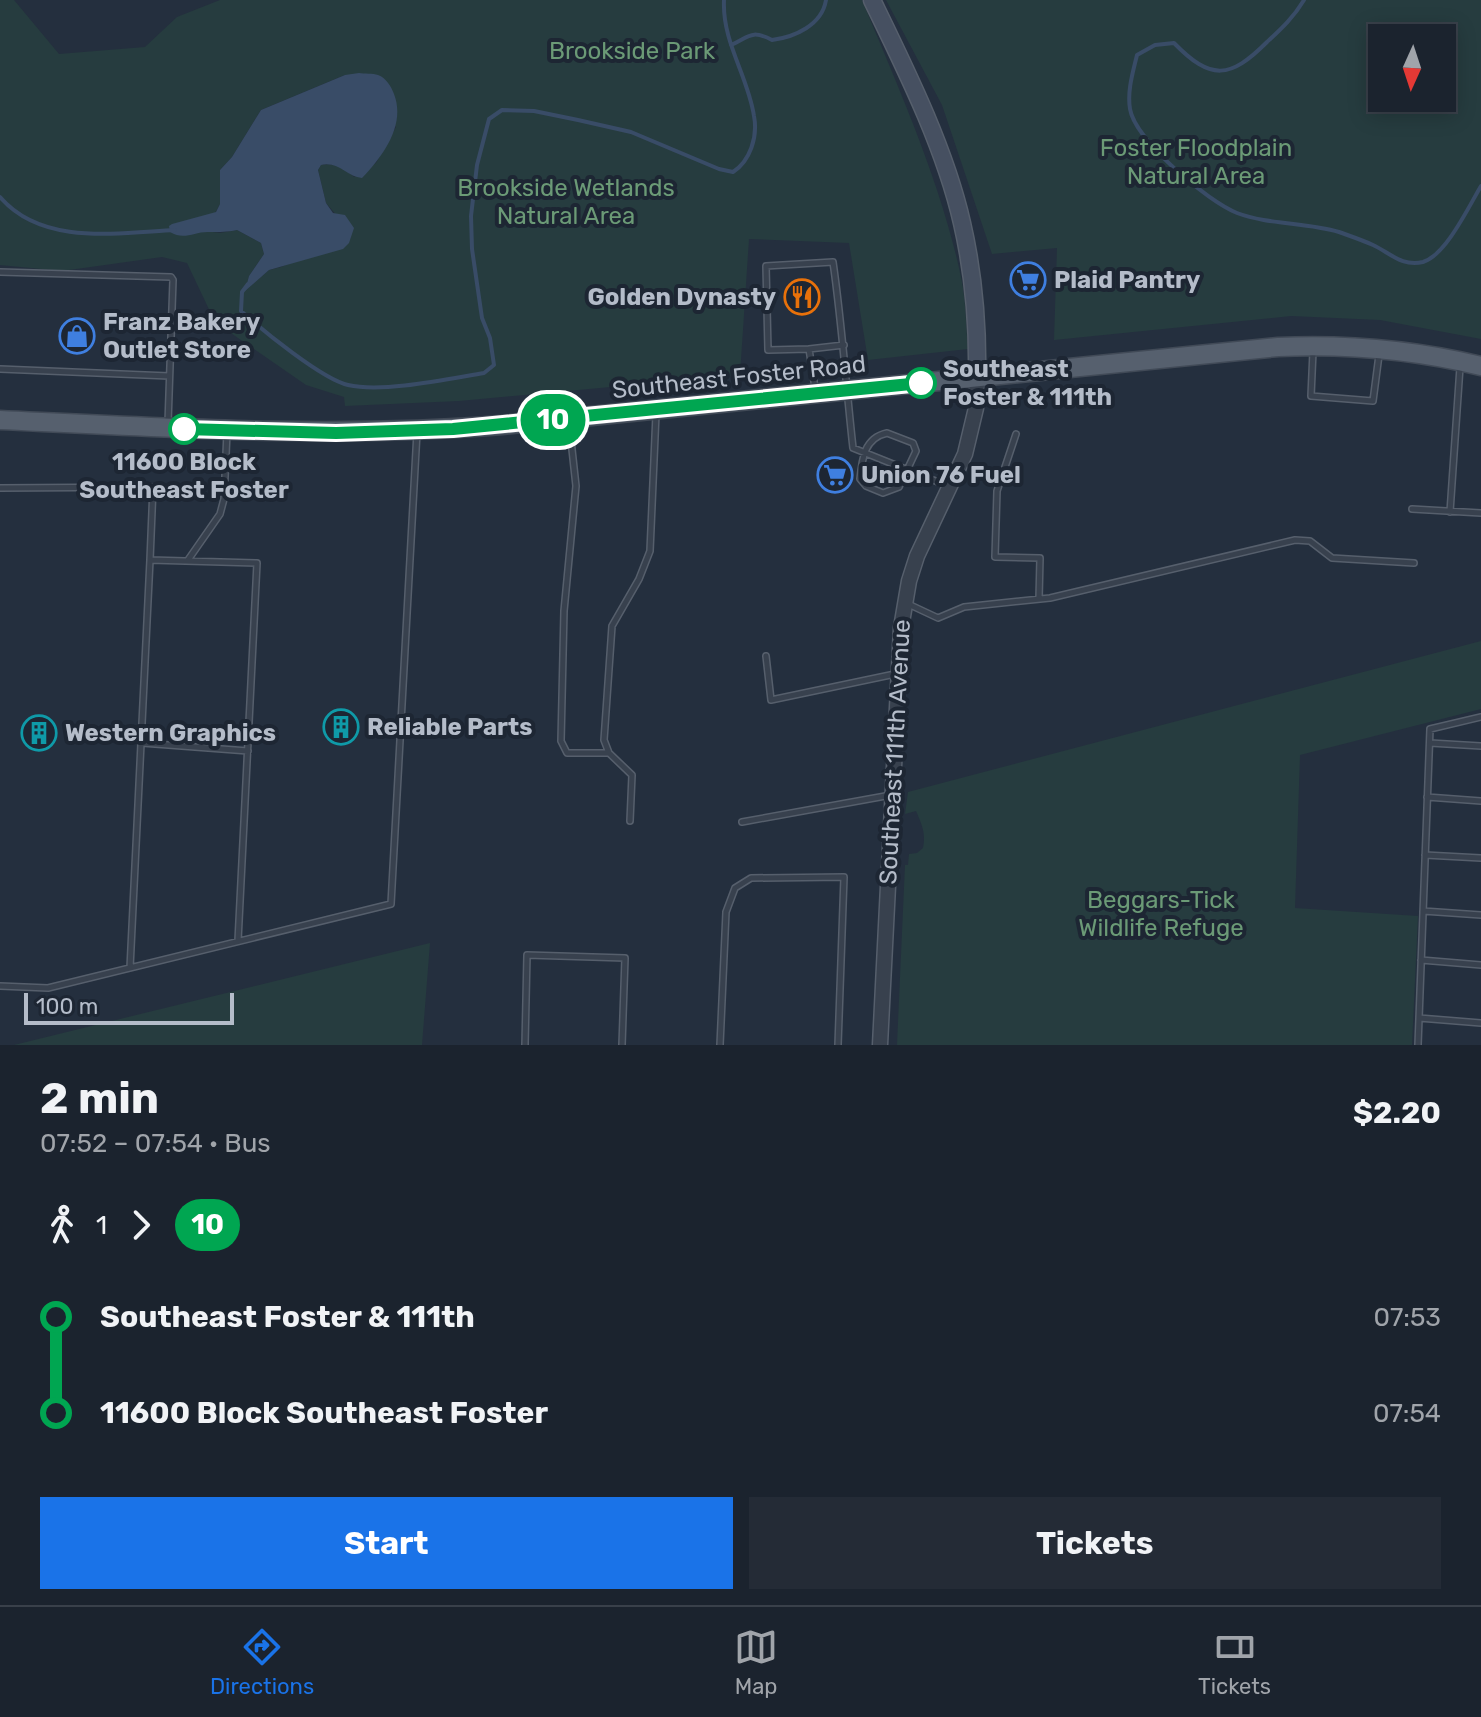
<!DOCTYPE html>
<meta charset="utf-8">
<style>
body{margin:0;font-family:Rubik,sans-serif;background:#242b36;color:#f1f3f6;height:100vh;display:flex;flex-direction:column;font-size:30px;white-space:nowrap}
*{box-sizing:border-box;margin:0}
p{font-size:26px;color:#a0a4aa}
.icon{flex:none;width:44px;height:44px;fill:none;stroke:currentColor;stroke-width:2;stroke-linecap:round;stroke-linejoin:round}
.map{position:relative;height:1045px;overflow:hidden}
.sheet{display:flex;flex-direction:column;background:#1b232e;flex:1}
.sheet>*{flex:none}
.badge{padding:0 16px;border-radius:26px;font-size:28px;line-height:52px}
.needle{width:52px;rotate:183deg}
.tools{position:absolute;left:1368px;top:24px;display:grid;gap:16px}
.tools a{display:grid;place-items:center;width:88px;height:88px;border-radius:0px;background:#1b232e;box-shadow:0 4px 20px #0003,0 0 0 2px #39404a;font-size:40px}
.scale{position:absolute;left:24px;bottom:20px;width:210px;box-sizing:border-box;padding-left:8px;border:4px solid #b4bcc9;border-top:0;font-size:22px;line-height:28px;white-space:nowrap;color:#b4bcc9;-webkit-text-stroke:6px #1d2633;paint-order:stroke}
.map>.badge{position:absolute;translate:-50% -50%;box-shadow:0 0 0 4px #fff}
.legs{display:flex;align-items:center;gap:12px;height:88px;padding:0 40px;font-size:26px}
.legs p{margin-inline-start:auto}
.headline{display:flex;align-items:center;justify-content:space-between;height:136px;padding:0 40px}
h1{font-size:44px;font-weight:700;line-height:60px}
.primary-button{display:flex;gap:16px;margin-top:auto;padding:16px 40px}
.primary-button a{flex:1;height:92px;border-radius:0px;background:#1a73e8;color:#fff;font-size:32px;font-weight:700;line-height:92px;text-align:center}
.primary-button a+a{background:#242b36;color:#f1f3f6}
ul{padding:0 40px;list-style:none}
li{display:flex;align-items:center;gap:28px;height:96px;font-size:30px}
li i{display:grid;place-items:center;width:12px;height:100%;margin:0 10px;background:currentColor}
li i::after{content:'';width:20px;height:20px;margin:-10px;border:6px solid;border-radius:50%;background:#1b232e}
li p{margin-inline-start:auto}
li:first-child i{background:linear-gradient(#0000 50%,currentColor 0)}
li:last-child i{background:linear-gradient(currentColor 50%,#0000 0)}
.tab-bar{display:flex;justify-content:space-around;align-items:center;height:112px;border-top:2px solid #39404a;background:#1b232e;font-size:22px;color:#a0a4aa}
.tab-bar a{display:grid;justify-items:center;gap:4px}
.tab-bar .active{color:#1a73e8}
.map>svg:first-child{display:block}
.green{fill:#263c3f;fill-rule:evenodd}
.water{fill:#394c67}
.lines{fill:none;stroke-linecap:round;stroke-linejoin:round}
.stream{stroke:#394c67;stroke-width:4}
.service-casing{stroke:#565f6c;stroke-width:8}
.tertiary-casing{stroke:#565f6c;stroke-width:17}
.secondary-casing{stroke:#565f6c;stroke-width:19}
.primary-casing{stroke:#414a57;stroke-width:21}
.service{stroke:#38414e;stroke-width:5}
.tertiary{stroke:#38414e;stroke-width:14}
.secondary{stroke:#465061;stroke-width:16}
.primary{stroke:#56606e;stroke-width:18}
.line-1-casing{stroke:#fff;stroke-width:18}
.line-1{stroke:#00a651;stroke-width:12}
.stop-1-dot{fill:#fff;stroke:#00a651;stroke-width:4}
.labels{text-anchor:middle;stroke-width:8;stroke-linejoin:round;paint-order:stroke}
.park-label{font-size:24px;fill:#6b9a76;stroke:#1d2633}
.poi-label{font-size:24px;font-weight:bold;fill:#b4bcc9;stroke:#1d2633;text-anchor:start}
.stop-label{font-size:24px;font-weight:bold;fill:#b4bcc9;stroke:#1d2633;text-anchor:start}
.street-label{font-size:24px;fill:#b4bcc9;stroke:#1d2633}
</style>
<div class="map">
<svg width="1481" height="1045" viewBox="0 0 1481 1045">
<rect width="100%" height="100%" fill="#242f3e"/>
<path class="green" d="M0 0H14L59 54 145 47 177 17 220 0H862C899 89 943 187 962 282 966 304 966 327 968 349L868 360 849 243 749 239 740 375 459 401 345 406 344 397 306 385 215 322 187 263 162 257 62 271 0 265ZM345 75 396 127 376 163 354 177C345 168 334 162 321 165L318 170 326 203 351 232V238L281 267 269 270 246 290 249 276 264 254 261 243 237 230 220 233 205 231 220 204V170L232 157 261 110Z
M886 0H1481V339L1380 320 1291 316 1054 340 1057 248 992 254 942 105ZM1382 38H1442V98H1382Z
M1481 641V709L1300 755 1295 908 1418 916 1412 1045H897L905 865H908L909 854 917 853 923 848C926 833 922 825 916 811L905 814 908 792Z
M430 943 422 1045H14Z"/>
<path class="water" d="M359 73C364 74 373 73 378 75 386 78 391 86 394 94 406 125 383 156 362 178 347 177 339 161 321 165L318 170 326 203 333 213 345 215 354 228 349 243 343 249 269 270 245 291 249 276 264 254 261 243 237 230C227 232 220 232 210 232 194 231 185 241 170 232L169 226 172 224 216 212 220 204V170L232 157 261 110 345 75Z"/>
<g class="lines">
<path class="stream" d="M1304 0C1294 17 1281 29 1267 42 1230 79 1211 81 1174 43L1155 45 1137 55C1133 72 1127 91 1130 109 1135 140 1208 202 1237 213 1269 225 1306 222 1339 232 1350 236 1362 240 1373 245 1390 253 1402 267 1423 262 1446 255 1469 206 1481 186
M731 45C749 37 751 29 772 40 795 37 822 25 826 0
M0 197C42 246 117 233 175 230
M248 284 242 292 241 311C262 330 322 379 348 385 383 393 448 379 484 373L494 365 490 338 482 318 472 249 471 216 477 165 489 119 502 110 534 111 578 120 631 132 719 169 733 172C750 161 758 137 754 116 748 76 722 42 724 0"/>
<defs>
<path id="service" d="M0 272 171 277 173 280 168 423
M809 349 844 345
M1313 351 1311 396 1373 401 1379 355
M0 369 169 376
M815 388 809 349 768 350 766 266 833 262C842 324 846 386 853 448L948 486
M569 422 576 486 564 611 561 741 567 753H609
M887 433 913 443 916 451 899 487 883 493 866 486 860 479C862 459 864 438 887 433Z
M1016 434 997 491 995 557 1040 558 1039 599
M0 488 153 487 150 560
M1412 509 1481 513
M1450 512 1460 367
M188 560 220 514 224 499 227 432
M906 603 938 618 964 607 1050 598 1295 540 1310 541 1332 558 1414 563
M766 656 771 700 895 674
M142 743 248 751
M1430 743 1481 746
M1427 797 1481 801
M630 821 632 775 609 753 604 740 612 626 639 579 650 551 656 414
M742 822 891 795
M1425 855 1481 858
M1423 911 1481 915
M1421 960 1481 965
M130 968 150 560 257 563 238 941
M0 986 48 988 391 904 417 432
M1419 1018 1481 1023
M525 1045 527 955 625 958 622 1045
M720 1045 726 912 735 888 751 878 844 877 838 1045
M1418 1045 1430 729 1481 717"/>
<path id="tertiary" d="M880 1045 901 628 909 581 917 556 965 454 976 408 977 377"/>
<path id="secondary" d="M872 0C906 70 945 148 962 223 974 275 978 324 977 377"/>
<path id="primary" d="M0 420C168 428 334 438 502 425L1278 347C1346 344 1415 350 1481 366"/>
</defs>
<use href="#service" class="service-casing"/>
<use href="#tertiary" class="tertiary-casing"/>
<use href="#secondary" class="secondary-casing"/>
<use href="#primary" class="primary-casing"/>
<use href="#service" class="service"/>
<use href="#tertiary" class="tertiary"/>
<use href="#secondary" class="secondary"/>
<use href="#primary" class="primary"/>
</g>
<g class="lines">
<defs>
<path id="line-1" d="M184 429 336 433 453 429 921 383"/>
</defs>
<use href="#line-1" class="line-1-casing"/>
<use href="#line-1" class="line-1"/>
</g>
<defs>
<symbol id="supermarket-ring" viewBox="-11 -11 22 22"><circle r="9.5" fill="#1d2633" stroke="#3f7fe0" stroke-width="1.5"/><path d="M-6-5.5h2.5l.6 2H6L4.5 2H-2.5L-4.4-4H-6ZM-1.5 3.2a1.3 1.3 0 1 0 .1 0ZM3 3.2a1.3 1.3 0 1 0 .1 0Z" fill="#3f7fe0"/></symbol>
<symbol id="restaurant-ring" viewBox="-11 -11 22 22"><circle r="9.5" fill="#1d2633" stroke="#e8710a" stroke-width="1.5"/><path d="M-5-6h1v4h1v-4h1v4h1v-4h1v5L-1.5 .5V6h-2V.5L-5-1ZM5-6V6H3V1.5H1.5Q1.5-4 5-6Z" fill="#e8710a"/></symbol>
<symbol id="shop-ring" viewBox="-11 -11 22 22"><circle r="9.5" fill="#1d2633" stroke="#3f7fe0" stroke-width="1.5"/><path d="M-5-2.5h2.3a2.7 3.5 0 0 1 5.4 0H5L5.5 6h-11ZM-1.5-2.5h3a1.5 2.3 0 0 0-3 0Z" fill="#3f7fe0"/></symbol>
<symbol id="building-ring" viewBox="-11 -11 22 22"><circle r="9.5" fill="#1d2633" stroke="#0f9aa8" stroke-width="1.5"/><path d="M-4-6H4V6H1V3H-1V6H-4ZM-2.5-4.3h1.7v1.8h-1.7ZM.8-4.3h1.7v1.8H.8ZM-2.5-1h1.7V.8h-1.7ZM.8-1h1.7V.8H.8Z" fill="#0f9aa8"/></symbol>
</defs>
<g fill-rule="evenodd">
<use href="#supermarket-ring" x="1008" y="260" width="40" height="40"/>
<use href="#restaurant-ring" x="782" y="277" width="40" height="40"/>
<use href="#shop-ring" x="57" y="316" width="40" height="40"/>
<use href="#supermarket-ring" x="815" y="455" width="40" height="40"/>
<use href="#building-ring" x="321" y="707" width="40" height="40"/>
<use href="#building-ring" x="19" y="713" width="40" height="40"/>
</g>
<g class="stop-1-dot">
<circle cx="921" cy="383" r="14"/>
<circle cx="184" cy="429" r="14"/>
</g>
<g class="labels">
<g class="park-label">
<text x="632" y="59">Brookside Park</text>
<text x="1196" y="156">Foster Floodplain<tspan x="1196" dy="28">Natural Area</tspan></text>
<text x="566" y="196">Brookside Wetlands<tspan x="566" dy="28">Natural Area</tspan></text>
<text x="1161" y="908">Beggars-Tick<tspan x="1161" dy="28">Wildlife Refuge</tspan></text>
</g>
<g class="poi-label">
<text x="1054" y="288">Plaid Pantry</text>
<text x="776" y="305" text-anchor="end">Golden Dynasty</text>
<text x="103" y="330">Franz Bakery<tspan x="103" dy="28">Outlet Store</tspan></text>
<text x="861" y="483">Union 76 Fuel</text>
<text x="367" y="735">Reliable Parts</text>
<text x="65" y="741">Western Graphics</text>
</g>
<g class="stop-label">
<text x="943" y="377">Southeast<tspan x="943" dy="28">Foster &amp; 111th</tspan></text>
<text x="184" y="470" text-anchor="middle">11600 Block<tspan x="184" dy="28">Southeast Foster</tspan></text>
</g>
<g class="street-label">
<text transform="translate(739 377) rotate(-6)" y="8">Southeast Foster Road</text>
<text transform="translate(895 752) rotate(-87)" y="8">Southeast 111th Avenue</text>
</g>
</g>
</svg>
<div class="tools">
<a><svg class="needle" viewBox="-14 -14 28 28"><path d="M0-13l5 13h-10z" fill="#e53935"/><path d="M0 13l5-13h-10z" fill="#a0a4aa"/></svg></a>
</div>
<div class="scale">100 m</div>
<b class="badge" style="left:553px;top:420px;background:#00a651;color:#fff">10</b>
</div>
<section class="sheet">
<div class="headline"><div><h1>2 min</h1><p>07:52 – 07:54 · Bus</p></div><b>$2.20</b></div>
<div class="legs"><svg class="icon" aria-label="walk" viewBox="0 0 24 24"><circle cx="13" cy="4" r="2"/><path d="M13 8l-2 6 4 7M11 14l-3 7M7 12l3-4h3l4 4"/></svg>1<svg class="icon" aria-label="forward" viewBox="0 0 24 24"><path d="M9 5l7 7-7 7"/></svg><b class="badge" style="background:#00a651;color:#fff">10</b></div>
<ul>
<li><i style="color:#00a651"></i><b>Southeast Foster &amp; 111th</b><p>07:53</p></li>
<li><i style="color:#00a651"></i><b>11600 Block Southeast Foster</b><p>07:54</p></li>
</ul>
<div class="primary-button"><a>Start</a><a>Tickets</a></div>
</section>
<nav class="tab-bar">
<a class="active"><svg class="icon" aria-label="directions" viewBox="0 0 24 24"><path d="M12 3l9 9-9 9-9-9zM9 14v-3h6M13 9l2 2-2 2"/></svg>Directions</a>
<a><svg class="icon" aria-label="map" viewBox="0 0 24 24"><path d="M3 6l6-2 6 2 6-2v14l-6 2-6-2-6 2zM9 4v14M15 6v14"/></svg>Map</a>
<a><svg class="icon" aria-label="tickets" viewBox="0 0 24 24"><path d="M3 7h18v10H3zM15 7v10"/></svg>Tickets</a>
</nav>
